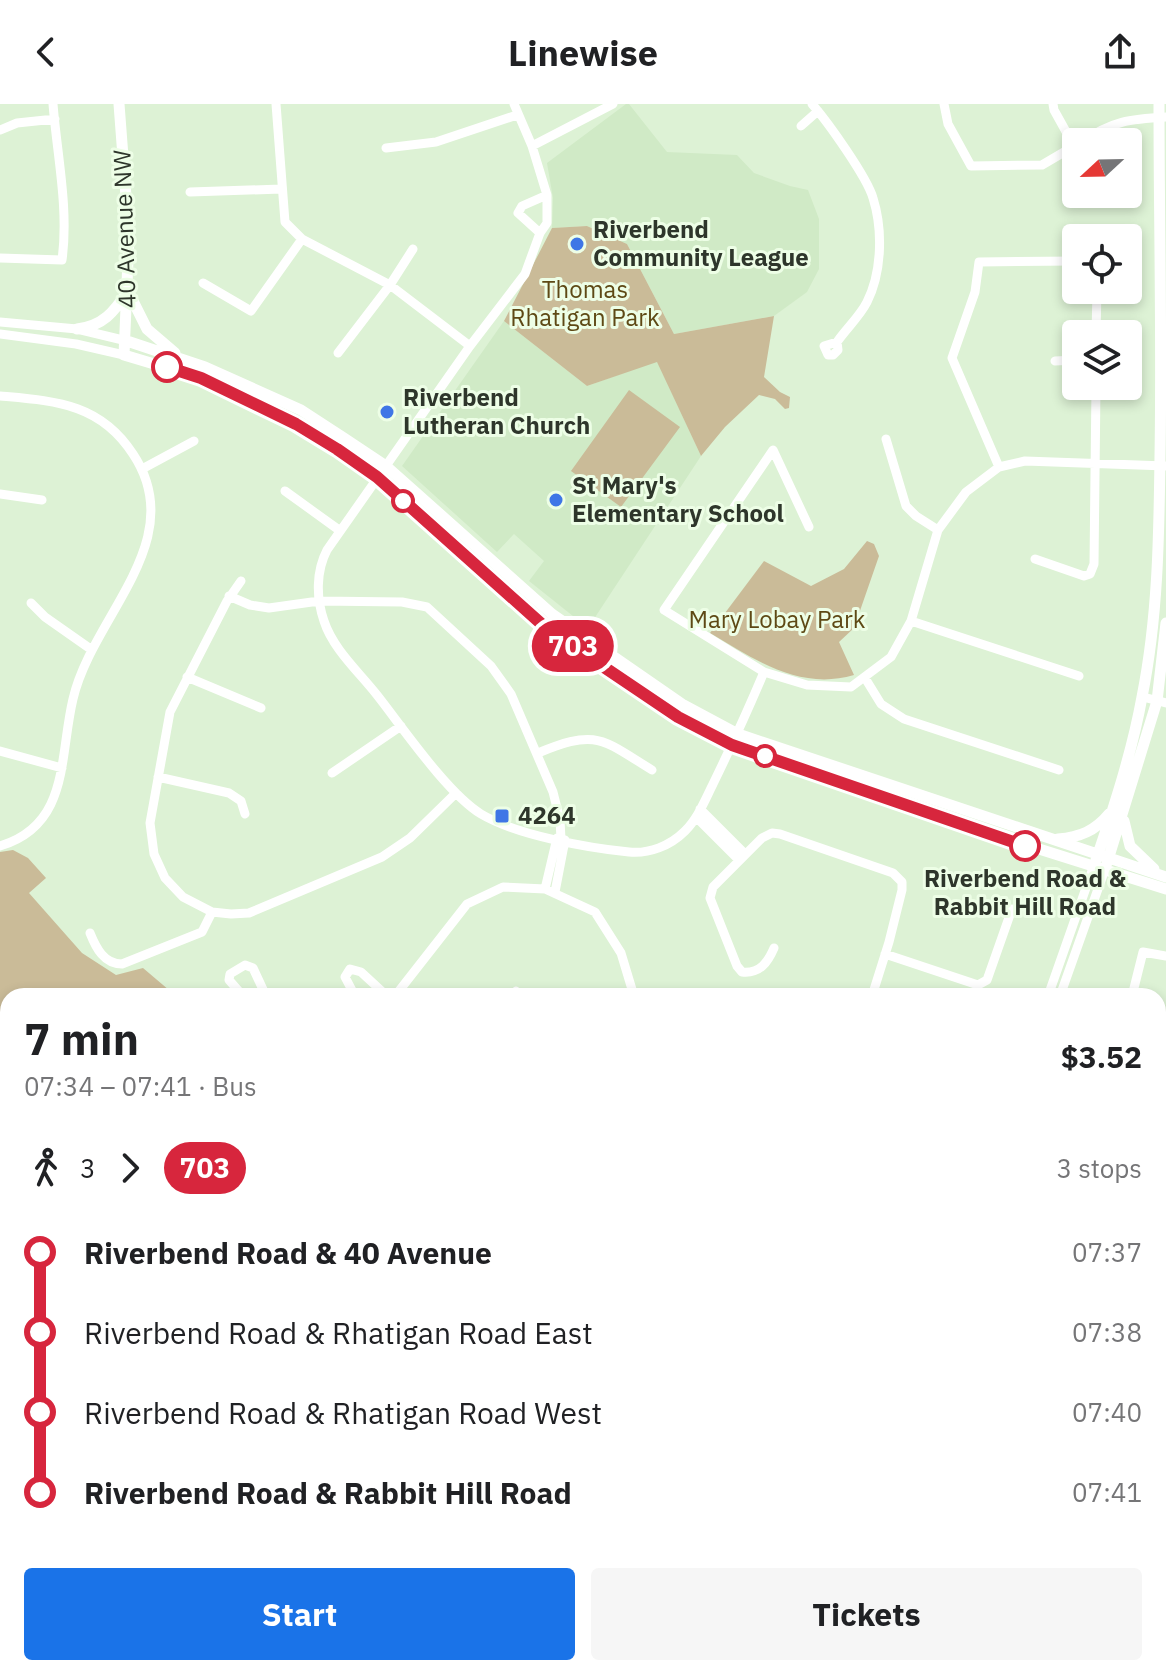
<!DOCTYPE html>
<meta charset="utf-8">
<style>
body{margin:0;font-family:"IBM Plex Sans",sans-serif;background:#f6f6f6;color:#202124;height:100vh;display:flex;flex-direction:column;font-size:30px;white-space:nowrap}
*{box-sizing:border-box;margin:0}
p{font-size:26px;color:#757577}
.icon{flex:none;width:44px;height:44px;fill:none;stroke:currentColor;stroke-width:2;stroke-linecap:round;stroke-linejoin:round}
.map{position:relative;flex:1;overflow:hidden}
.panel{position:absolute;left:0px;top:884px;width:1166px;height:688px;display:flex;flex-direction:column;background:#fff;border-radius:24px 24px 0 0;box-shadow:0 4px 12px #0003}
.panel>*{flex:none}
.badge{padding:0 16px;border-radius:26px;font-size:28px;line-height:52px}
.needle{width:52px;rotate:248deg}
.fabs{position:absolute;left:1062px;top:24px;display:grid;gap:16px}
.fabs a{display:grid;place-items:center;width:80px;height:80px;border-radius:8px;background:#fff;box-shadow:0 4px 12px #0003;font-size:40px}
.map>.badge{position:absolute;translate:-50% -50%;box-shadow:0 0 0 4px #fff}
.legs{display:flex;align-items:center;gap:12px;height:88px;padding:0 24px;font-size:26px}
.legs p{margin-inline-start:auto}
.headline{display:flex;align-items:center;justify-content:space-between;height:136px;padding:0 24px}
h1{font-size:44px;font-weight:700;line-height:60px}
.primary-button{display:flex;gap:16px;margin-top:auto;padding:16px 24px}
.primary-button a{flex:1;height:92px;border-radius:8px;background:#1a73e8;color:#fff;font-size:32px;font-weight:700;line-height:92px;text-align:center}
.primary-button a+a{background:#f6f6f6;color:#202124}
ul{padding:0 24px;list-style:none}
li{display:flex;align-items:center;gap:28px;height:80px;font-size:30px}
li i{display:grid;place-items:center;width:12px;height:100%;margin:0 10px;background:currentColor}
li i::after{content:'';width:20px;height:20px;margin:-10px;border:6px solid;border-radius:50%;background:#fff}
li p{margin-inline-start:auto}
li:first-child i{background:linear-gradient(#0000 50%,currentColor 0)}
li:last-child i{background:linear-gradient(currentColor 50%,#0000 0)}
header{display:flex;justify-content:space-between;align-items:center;height:104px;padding:0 24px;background:#fff;font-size:36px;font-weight:700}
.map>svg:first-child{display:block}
.built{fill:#d0eac6}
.green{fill:#cabb98}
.water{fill:#72ada7}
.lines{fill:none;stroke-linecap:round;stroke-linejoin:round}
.stream{stroke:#72ada7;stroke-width:2}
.minor{stroke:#fff;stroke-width:9}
.major{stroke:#fff;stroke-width:11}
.line-1-casing{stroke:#fff;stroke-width:18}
.line-1{stroke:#d7263d;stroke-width:12}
.poi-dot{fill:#3f76e6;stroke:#edfee6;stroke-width:3}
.stop-1-dot{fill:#fff;stroke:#d7263d;stroke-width:4}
.labels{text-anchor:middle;stroke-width:6;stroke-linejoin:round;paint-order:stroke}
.street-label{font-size:24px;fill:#2e362b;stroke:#edfee6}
.poi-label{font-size:24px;font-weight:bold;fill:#2e362b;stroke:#edfee6;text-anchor:start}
.park-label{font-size:24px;fill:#5e4915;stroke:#edfee6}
.stop-label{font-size:24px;font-weight:bold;fill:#2e362b;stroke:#edfee6}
</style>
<header><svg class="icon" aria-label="back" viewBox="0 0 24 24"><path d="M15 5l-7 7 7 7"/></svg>Linewise<svg class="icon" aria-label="share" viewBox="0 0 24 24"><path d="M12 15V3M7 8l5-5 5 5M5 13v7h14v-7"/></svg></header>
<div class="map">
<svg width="1166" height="1572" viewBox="0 0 1166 1572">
<rect width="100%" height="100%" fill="#ddf2d5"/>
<path class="built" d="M626 0H629L667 48 737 51 754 69 790 82 808 86 819 115V165L807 188 774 212 674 230 627 140 587 122 552 124 553 94 547 59Z
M504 217 587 282 657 257 701 352 588 524 529 477 544 457 514 430 497 448 402 362Z"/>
<path class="green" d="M587 122 627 140 674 230 774 212 764 273 780 288 790 293 789 304 785 305 775 295 759 291 725 323 701 352 657 258 587 282 504 217 552 124Z
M629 286 680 323 621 403 571 367Z
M867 437 874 440 879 452 854 524 839 538 854 571C800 587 755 556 710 529L764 457 811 482 844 465Z
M13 746 28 754 46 774 29 789 82 849 116 871 143 864 176 892H8V930L0 923V748Z
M0 1127 8 1134V1480L0 1482Z
M1158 1307 1166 1311V1572H910L916 1564H1158Z
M322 1564H713L715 1572H321Z"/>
<path class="water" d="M0 923 8 930V1134L0 1127Z
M110 1564H322L321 1572H110Z"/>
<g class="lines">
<path class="stream" d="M960 1572 966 1564"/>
<path class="minor" d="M276 0 285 118 302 135 390 181 470 242
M514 0 532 42 547 91V119L540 129 525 170 470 242 327 446C316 467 316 494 324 517 333 545 359 568 377 591 403 624 447 689 481 710 516 731 588 744 629 748 649 750 670 742 685 727 698 714 705 696 713 680 731 643 748 606 764 568
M812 0C827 17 867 73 873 94 883 126 882 168 867 198 860 212 846 225 837 238L838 246 833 251H828L824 242 837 238
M944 0 948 20 971 62 1042 61 1076 41
M1053 0 1054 6 1074 42
M801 22 818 7
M0 26 17 19 55 15
M1082 38C1112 17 1130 15 1166 13
M532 42 613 0
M386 44 436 38 517 11
M190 88 281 85
M540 129 518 109 522 102 547 91
M0 154 62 156C69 105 57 51 53 0
M203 179 251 207 302 135
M0 218 77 225 127 237
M0 230 76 240 124 251
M1096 230 1097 186
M338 249 390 181 413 145
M1055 257 1076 256
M0 292C55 297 100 299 133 350 191 437 92 512 73 595 59 653 70 721 0 742
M886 335 906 402 916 412 938 426
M999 363 952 254 975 188 979 158 1076 157
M142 365 194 337
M285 387 339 426
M0 390 42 396
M809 423 773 346 664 506 764 568 807 581 851 583 891 553 911 517 938 426 966 388 999 363 1025 357 1166 362
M1035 455 1084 472 1090 470 1094 460 1096 282
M229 492 250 501 269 504 319 497 402 498 427 503 491 562 511 590 553 688 560 716 561 735
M31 499 45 513 92 546
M911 517 1079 572
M187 573 261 604
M865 574 881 600 904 615 1059 666
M1143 593 1166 599
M0 647 62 664
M538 649C597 625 600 634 652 666
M332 669 401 622
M158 673 229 689 241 697 245 710
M700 705 745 750
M696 713 739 756
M545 785 557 734
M555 788 565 736
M212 808 183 793 165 774 154 750 150 719 170 608 227 497 241 477
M90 829C96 844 104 860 122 860L202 828 212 808 231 810 249 809 382 753 410 734 456 689
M774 844C768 858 760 870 742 868L737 862 710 794 713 783 762 734 772 729 780 730 893 769 902 778V786L889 838 872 892
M885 850 978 881 987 876 1012 805
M516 887 519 892
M243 892 229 876 230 870 245 861 253 864 266 892
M355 892 345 873 350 865 361 868 387 892
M395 892 467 800 503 783 545 785 595 808 621 849 634 892
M1048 892 1093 764
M1060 892 1104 768
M1132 892 1143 848 1166 852
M1158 945 1166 948
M1158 1094 1166 1097
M1158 1263 1166 1267
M760 1564 764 1572
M642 1572 646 1564
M779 1572 783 1564
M817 1572 824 1564"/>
<path class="major" d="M119 0 129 132 124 251 201 274 296 320 337 345 377 373 546 524 678 613 732 641 925 709 1166 785
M130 191 147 225 175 249
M77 225C103 222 114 208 128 187
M127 237 205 263 301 306 344 334 386 362 552 510 682 600 738 630 1166 773
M1124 717 1130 742 1154 765
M1058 735C1080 733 1095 727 1109 710
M1096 756C1114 703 1132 648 1142 593 1158 513 1159 433 1160 352 1162 234 1159 117 1159 0
M1107 759 1157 597 1166 519"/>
</g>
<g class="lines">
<defs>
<path id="line-1" d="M167 263 201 274 296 320 337 345 377 373 546 524 678 613 732 641 1025 742"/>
</defs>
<use href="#line-1" class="line-1-casing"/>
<use href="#line-1" class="line-1"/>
</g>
<g class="poi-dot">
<circle cx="577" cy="140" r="8"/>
<circle cx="387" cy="308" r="8"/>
<circle cx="556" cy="396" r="8"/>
<rect x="494" y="704" width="16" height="16" rx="4"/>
</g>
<g class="stop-1-dot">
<circle cx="167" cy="263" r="14"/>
<circle cx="403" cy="397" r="10"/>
<circle cx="765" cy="652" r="10"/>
<circle cx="1025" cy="742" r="14"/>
</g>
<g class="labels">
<g class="street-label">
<text transform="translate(125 125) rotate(-92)" y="8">40 Avenue NW</text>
</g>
<g class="poi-label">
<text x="593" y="134">Riverbend<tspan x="593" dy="28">Community League</tspan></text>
<text x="403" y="302">Riverbend<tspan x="403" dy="28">Lutheran Church</tspan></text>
<text x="572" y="390">St Mary's<tspan x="572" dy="28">Elementary School</tspan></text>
<text x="518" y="720">4264</text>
</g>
<g class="park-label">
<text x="585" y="194">Thomas<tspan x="585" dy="28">Rhatigan Park</tspan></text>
<text x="777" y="524">Mary Lobay Park</text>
</g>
<g class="stop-label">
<text x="1025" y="783">Riverbend Road &amp;<tspan x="1025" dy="28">Rabbit Hill Road</tspan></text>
</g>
</g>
</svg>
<div class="fabs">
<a><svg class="needle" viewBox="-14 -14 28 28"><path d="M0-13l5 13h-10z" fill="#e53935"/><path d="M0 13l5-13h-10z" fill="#757577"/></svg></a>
<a><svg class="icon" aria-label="locate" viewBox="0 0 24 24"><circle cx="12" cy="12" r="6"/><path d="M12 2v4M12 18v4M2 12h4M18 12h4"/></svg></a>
<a><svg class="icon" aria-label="layers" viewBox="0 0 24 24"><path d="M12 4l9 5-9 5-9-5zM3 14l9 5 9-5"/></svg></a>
</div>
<b class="badge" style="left:573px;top:542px;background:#d7263d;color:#fff">703</b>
<section class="panel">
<div class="headline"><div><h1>7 min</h1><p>07:34 – 07:41 · Bus</p></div><b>$3.52</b></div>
<div class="legs"><svg class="icon" aria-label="walk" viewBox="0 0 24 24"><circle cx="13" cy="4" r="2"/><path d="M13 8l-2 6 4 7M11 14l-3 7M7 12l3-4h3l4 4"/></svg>3<svg class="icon" aria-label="forward" viewBox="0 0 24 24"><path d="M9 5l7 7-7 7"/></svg><b class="badge" style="background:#d7263d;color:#fff">703</b><p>3 stops</p></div>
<ul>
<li><i style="color:#d7263d"></i><b>Riverbend Road &amp; 40 Avenue</b><p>07:37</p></li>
<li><i style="color:#d7263d"></i><span>Riverbend Road &amp; Rhatigan Road East</span><p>07:38</p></li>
<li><i style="color:#d7263d"></i><span>Riverbend Road &amp; Rhatigan Road West</span><p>07:40</p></li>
<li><i style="color:#d7263d"></i><b>Riverbend Road &amp; Rabbit Hill Road</b><p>07:41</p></li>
</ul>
<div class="primary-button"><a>Start</a><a>Tickets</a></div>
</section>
</div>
